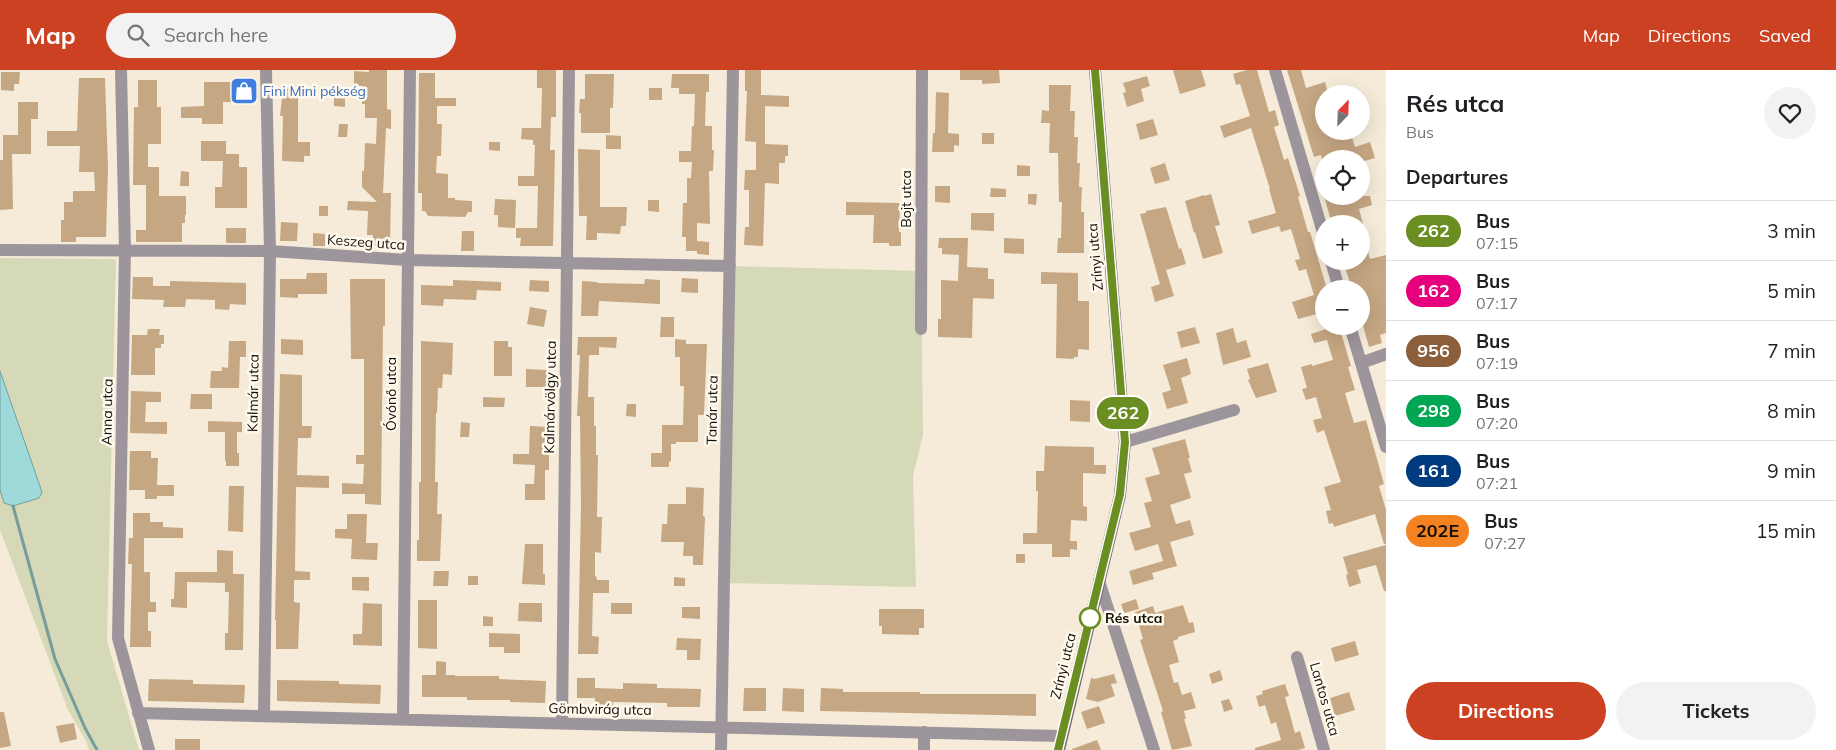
<!DOCTYPE html>
<meta charset="utf-8">
<style>
body{margin:0;font-family:Mulish,sans-serif;background:#f2f2f2;color:#202124;height:100vh;display:flex;flex-direction:column;font-size:19px;white-space:nowrap}
*{box-sizing:border-box;margin:0}
p{font-size:16px;color:#757577}
.icon{flex:none;width:28px;height:28px;fill:none;stroke:currentColor;stroke-width:2;stroke-linecap:round;stroke-linejoin:round}
.map{position:relative;flex:1;overflow:hidden}
.details{display:flex;flex-direction:column;background:#fff;width:450px}
.details>*{flex:none}
.badge{padding:0 10px;border-radius:16px;font-size:18px;line-height:32px}
.needle{width:32px;rotate:23deg}
.fabs{position:absolute;left:1315px;top:15px;display:grid;gap:10px}
.fabs a{display:grid;place-items:center;width:55px;height:55px;border-radius:50%;background:#fff;box-shadow:0 5px 20px #0002;font-size:25px}
.map>.badge{position:absolute;translate:-50% -50%;box-shadow:0 0 0 2px #fff}
h2{padding:0 20px;font-size:19px;line-height:45px}
.round{display:grid;place-items:center;flex:none;width:52px;height:52px;border-radius:26px;background:#f2f2f2}
.overview{display:flex;align-items:center;justify-content:space-between;height:85px;padding:0 20px}
h1{font-size:24px;font-weight:700;line-height:38px}
.cta{display:flex;gap:10px;margin-top:auto;padding:10px 20px}
.cta a{flex:1;height:58px;border-radius:30px;background:#cc4122;color:#fff;font-size:20px;font-weight:700;line-height:58px;text-align:center}
.cta a+a{background:#f2f2f2;color:#202124}
ul{padding:0;list-style:none}
li{display:flex;align-items:center;gap:15px;height:60px;padding:0 20px;border-top:1px solid #e0e0e0}
li div{flex:1}
li b{display:block;font-size:19px}
li em{font-style:normal}
li .badge{min-width:55px;font-weight:700;text-align:center}
header{display:flex;align-items:center;gap:30px;box-sizing:border-box;height:70px;padding:0 25px;background:#cc4122;color:#fff}
header strong{font-size:24px}
nav{display:flex;gap:28px;margin-inline-start:auto;font-size:18px}
.search{width:350px;height:45px;background:#f2f2f2;display:flex;align-items:center;gap:12px;box-sizing:border-box;padding:0 18px;border-radius:28px;color:#757577;font-size:19px}
main{display:flex;flex:1;min-height:0}
.map>svg:first-child{display:block}
.green{fill:#d5d9b7}
.water{fill:#9fdadb;stroke:#759d9c}
.lines{fill:none;stroke-linecap:round;stroke-linejoin:round}
.stream{stroke:#759d9c;stroke-width:3}
.building{fill:#c6a783}
.minor{stroke:#9c959c;stroke-width:12}
.secondary{stroke:#756c75;stroke-width:12}
.line-casing{stroke:#fff;stroke-width:11}
.line{stroke:#6b8e23;stroke-width:8}
.stop-dot{fill:#fff;stroke:#6b8e23;stroke-width:2.5}
.labels{text-anchor:middle;stroke-width:5;stroke-linejoin:round;paint-order:stroke}
.shop-label{font-size:14px;fill:#366cbe;stroke:#fff9ee;text-anchor:start}
.street-label{font-size:14px;fill:#131009;stroke:#fff9ee}
.stop-label{font-size:14px;font-weight:bold;fill:#131009;stroke:#fff9ee;text-anchor:start}
</style>
<header>
<strong>Map</strong>
<div class="search"><svg class="icon" aria-label="search" viewBox="0 0 24 24"><circle cx="10" cy="10" r="6"/><path d="M15 15l6 6"/></svg>Search here</div>
<nav><a>Map</a><a>Directions</a><a>Saved</a></nav>
</header>
<main>
<div class="map">
<svg width="1386" height="680" viewBox="0 0 1386 680">
<rect width="100%" height="100%" fill="#f5ebd8"/>
<path class="green" d="M0 188 116 189 107 571 139 680H89L86 671 68 640 0 460Z
M730 196 921 201 923 365 913 406 916 517 724 513Z"/>
<path class="water" d="M0 301 42 422 39 428 13 436 4 433 0 420Z"/>
<g class="lines">
<path class="stream" d="M13 436 55 589 85 658 97 680"/>
</g>
<path class="building" d="M369 0H387V39L391 40V59L386 58 383 123H391L390 176H373V165H367L368 141 347 140 348 131 377 132 362 117V101H364L365 73 376 74 377 48H365V34H362L363 16H354V1L369 2Z
M537 0H556V47H551L550 80H555L553 176H520L521 168H516V158H537L538 116H518V106H534L535 75H533V70L521 69 522 58H541L542 18H537Z
M745 0H761V25L789 26V37L765 36V74L788 75V86H785V93H779V114L765 113 763 176 744 175 745 157H749V120H744L745 100H756V72L745 71 747 21H745Z
M960 0H999L1000 13 982 14V10H960Z
M1173 0H1201L1206 16 1180 24Z
M1247 0H1257L1269 42 1275 40 1279 55 1274 57 1284 90 1288 88 1300 126 1298 127 1308 162H1310L1327 219H1324V242L1298 249 1292 232 1314 225 1306 199 1299 201 1295 190 1300 189 1291 159 1281 162 1279 156 1252 164 1248 151 1276 143 1269 119H1270L1251 58 1224 68 1220 56 1250 46 1240 14 1236 15 1233 4Z
M1287 0H1301L1306 18 1325 12 1328 24H1324V63L1331 61H1350L1355 77 1370 72 1375 88 1361 92V89H1322L1321 85 1314 87Z
M1 2H20L19 14H14V21L1 20Z
M419 3H435V28H456V36H437V54H442L441 86H437L436 103 448 104V128H455V130L472 131V142H468L465 147 428 146 425 141H422V123H418Z
M585 4H614L613 38H610V63H581V43H579L580 29H585Z
M672 4H709V22H706L705 56H712V80H714L713 101H709L710 154 697 153V171L709 172V185L697 184V181H686V167H682L683 133H687V108H691L692 92H679V81H691L692 56H694L695 24H679V18H671Z
M1147 6 1150 16 1141 19 1144 31 1127 37 1123 23 1126 22 1123 13Z
M79 8H105L108 99 106 167H76V172H61V150H64V132H73V121H95L94 102H79L80 76H47V61H77Z
M138 10H157V37H161V74H148V97H159V126H186V145H185V153H182V172H136V160H146V115H133L134 37H138Z
M204 12H250V32H223V54H202V48H181V37L204 36Z
M1049 15H1071L1070 41H1075L1074 67H1078L1077 93H1080L1079 117H1082L1081 142H1084V183H1057L1058 168H1061L1062 132H1059L1058 83H1049L1050 53H1041L1042 40 1049 41Z
M283 18 298 19V72H310V86H304V92L282 91 283 46H280Z
M649 18H662V30H649Z
M936 22 949 23 948 63 959 64V76L954 75V82H932L933 63H935Z
M334 27 345 28V37L334 36Z
M18 32H38V49H31V84H12L13 139 0 140V90H3V65H18Z
M1153 49 1158 65 1140 70 1136 54Z
M339 54H348L347 67H338Z
M982 63H994V74H982Z
M606 65 621 66V79H606Z
M201 71H226V84H239V97H247V138H215V117H222L223 91H201Z
M489 72H500V81L489 80Z
M578 79 600 80V137H627L626 156H621L620 164 597 163V170H586L587 146H579Z
M1165 93 1170 110 1155 114 1150 98Z
M1017 95 1030 96V106H1017Z
M181 101 189 102V116H180Z
M935 116H950V133L935 132Z
M991 118 1006 119V127H990Z
M1028 124H1037L1036 135 1028 134Z
M1211 124 1220 155 1215 156 1223 183 1203 189 1195 162 1194 163 1185 131 1204 125V126Z
M1324 126H1370L1372 135 1359 139 1363 154H1332Z
M495 129 516 130 515 158 498 157V145H494Z
M648 130H659V142L648 141Z
M846 132 900 133 899 162H901V176H889V173H873L874 145H846Z
M319 136H328V146H319Z
M1166 137 1179 179 1181 178 1186 194 1166 200 1174 226 1155 232 1151 217 1160 214 1140 144 1146 143V141Z
M971 143H994V161L971 160Z
M281 152 298 153 297 171H280Z
M226 158H246V173H226Z
M462 161H474V181H461Z
M313 163 325 164V176H313Z
M1361 167H1364L1370 189 1386 185V263L1380 265 1382 273 1369 277 1361 248V219H1352L1343 191H1361Z
M939 168H968L967 197 988 198V209H994V229L973 228 972 268 938 267V249H941V210L958 211 959 185 942 184V178H938Z
M1004 168 1024 169V184L1004 183Z
M1041 202 1078 203V231H1089V280L1078 279V287H1074V289L1056 288 1057 214H1041Z
M307 203H327V224H298V228L280 227V209H306Z
M133 207H153V216H170V211L246 213V235L230 234 229 240 215 239V230L186 229 185 237H163L164 230 132 229Z
M682 208 698 209V223L681 222Z
M350 209H385V256H383L381 435 365 434V424H342V413L363 414 364 394H356V385H364V289H351Z
M645 209 660 210V234L599 231 598 246H581L582 211 597 212V213L644 214Z
M453 210 501 212V221L477 220 476 230 444 229 443 236 421 235V215L453 216Z
M530 210 549 211V222L529 221Z
M530 237 547 240 544 257 527 254Z
M661 247H674V267H660Z
M1335 256H1339L1351 296 1348 297 1355 320 1345 323 1354 353 1366 350 1384 414 1379 416 1386 440V474H1384L1375 444 1334 457 1333 453 1329 454 1326 441 1331 440 1324 417 1341 412 1324 360 1317 363 1313 350 1322 348 1316 327 1306 330 1302 319 1307 318 1301 297 1312 294V296L1333 290 1327 270 1314 273 1311 264Z
M1195 257 1200 273 1181 278 1177 262Z
M1233 258 1237 273 1246 270 1251 287 1223 295 1216 263Z
M148 259H160L159 265H164V274H161V278H155V305H131L132 265H147Z
M578 267H617L616 278 599 277V285H589L588 327H594V356H596V385H598L597 447H602L601 483 595 482V506H596L597 510H609V523H593L592 566 599 567 598 584H578L581 435 580 346H577L580 285H577Z
M281 269 303 270V285L281 284Z
M675 269 686 270V274H707L704 345H698V372H676V374H671V391L669 392V397H651V383H662V355H683L684 316H680V287H675Z
M229 271H246V287H240L239 318H210L211 301H222V297L228 298Z
M421 271 453 273 452 305 443 304 442 318H438L437 343H436L435 412H438L437 444H442L440 491H417V470H419V412H421Z
M494 271H508V277H512V306H494Z
M1187 288 1191 304 1181 308 1188 333 1167 339 1162 323 1171 320 1163 295Z
M1268 293 1277 322 1256 328 1248 310 1250 309 1247 299Z
M526 299 547 300V317H526Z
M280 304 302 305V356H312L311 368H298L297 405 329 406V418L296 417 295 501 310 502V510H294V532L300 533 298 579H276V550H275Z
M131 321 161 322V332H146L145 352H167V364L130 363Z
M191 324H212V339H190Z
M483 327 505 328 504 337H483Z
M1070 330 1090 331V352L1070 351Z
M627 334H636V347L626 346Z
M208 351 242 352V362H237V383H239V396H226V391H225V362H208Z
M461 352 470 353 469 367H460Z
M530 356 549 357V400H545V430H525V414H534L535 395 513 394V384H529Z
M1185 369 1190 388H1188L1192 402 1184 404 1191 428 1170 435 1176 454 1190 450 1194 465 1170 472 1177 496 1152 503 1154 509 1133 515 1129 501 1163 491 1158 474 1135 481 1129 463 1151 457 1144 433 1152 431 1145 408 1160 404 1152 378Z
M1045 376 1094 377V395H1106V404L1083 403V436L1087 437V451L1071 450 1070 471H1077V480L1070 479V487H1052V474H1023V463H1037L1038 421H1036V401H1044Z
M130 381H151V388H158L157 415H174V426H157V429H145V420H129Z
M229 416H244L243 462 228 461Z
M686 417 704 418 703 446 705 447 703 495H693V486H683L684 472H661L662 454H667L668 434H686Z
M133 443H150V452H163V457L183 458V468H144V502H150V532H156V542H148V561H151V577H130L132 494H128L129 468H133Z
M347 444H367L366 473H378L377 490 351 489 352 469 335 468V459H347Z
M525 474H543V504H545V515L522 514Z
M1386 475V521H1384L1376 495 1357 500 1361 513 1349 517 1346 505 1348 504 1343 487Z
M217 480 233 481V504H244L243 580H225V563H228L229 522H225V513L187 512V538L171 537V529H174L175 502H217Z
M1016 484H1025V493H1016Z
M434 501H449L448 516H433Z
M468 506H478V515H468Z
M352 507H369V521L352 520Z
M674 507 685 508V516H674Z
M1136 529 1139 539 1124 543 1121 534Z
M418 530H437V579L418 578Z
M363 533 382 534V576L353 575V564H362Z
M519 533H542V552L518 551Z
M611 533H632V544H611Z
M1183 535 1189 553 1193 552 1195 562 1178 567V569L1173 571 1179 592 1169 595 1174 613 1178 612 1182 625 1191 622 1196 638 1184 641 1186 649H1184L1192 676 1172 680 1161 642 1163 641 1140 570 1143 569 1135 542 1153 536 1155 543Z
M682 537H700V549L682 548Z
M879 539H924V558H919V565L882 564V556H879Z
M483 546 493 547V556H483Z
M489 563 520 564V583H504V577H489Z
M677 568 701 569 700 590H687V580H676Z
M1355 571 1359 585 1335 592 1331 578Z
M436 591 446 592V605H455V606H499V609L546 611 545 633 510 632V630H467V627H422V605H436Z
M1220 600 1223 610 1212 614 1209 604Z
M1114 604 1117 613 1111 614 1115 626 1098 632 1086 629 1091 608 1095 609Z
M577 608H595V618L623 619V613L657 614V618L701 619 700 637H667V633L613 632V637H594L595 628H577Z
M149 609 193 610V614L245 615 244 633 148 631Z
M277 610 339 611V614L381 615 380 634 277 631Z
M1285 614 1289 626 1285 627 1295 663 1300 661 1305 678 1298 680H1255V678L1281 670 1276 652 1271 654 1265 635 1259 637 1256 626 1263 624 1262 621Z
M744 618H766V641H743Z
M783 618 804 619V642L782 641Z
M821 618 843 619V622H920V624H1036V646L820 641Z
M1349 622 1355 640 1335 646 1330 628Z
M1229 629 1233 639 1224 642 1221 631Z
M1099 636 1105 653 1087 659 1081 642Z
M0 642H4L11 676 0 678Z
M74 653 77 669 60 673 56 656Z
M175 669H200V680H175Z
M1097 670 1101 680H1072V679Z"/>
<g class="lines">
<path class="minor" d="M121 0 125 180 118 568 149 680
M1275 0 1324 166
M0 180 270 181 407 190 730 196
M1331 191 1339 219
M1350 256 1386 377
M921 259 922 0
M1361 293 1386 284
M1125 372 1234 340
M1099 511 1154 680
M1297 587 1324 680
M138 643 1061 666
M264 646 270 181 266 0
M403 649 410 0
M562 654 569 0
M721 680 733 0
M924 680V662"/>
<path class="secondary" d="M1059 680 1120 425 1125 372 1095 0"/>
</g>
<g class="lines">
<defs>
<path id="line" d="M1058 680 1120 424 1125 372 1095 0"/>
</defs>
<use href="#line" class="line-casing"/>
<use href="#line" class="line"/>
</g>
<defs>
<symbol id="shop-square" viewBox="-11 -11 22 22"><rect x="-9" y="-9" width="18" height="18" rx="4" fill="#3f7fe0" stroke="#fff9ee"/><path d="M-5-2.5h2.3a2.7 3.5 0 0 1 5.4 0H5L5.5 6h-11ZM-1.5-2.5h3a1.5 2.3 0 0 0-3 0Z" fill="#fff"/></symbol>
</defs>
<g fill-rule="evenodd">
<use href="#shop-square" x="228" y="5" width="32" height="32"/>
</g>
<circle class="stop-dot" cx="1090" cy="548" r="10"/>
<g class="labels">
<g class="shop-label">
<text x="263" y="26">Fini Mini pékség</text>
</g>
<g class="street-label">
<text transform="translate(906 129) rotate(-90)" y="5">Bojt utca</text>
<text transform="translate(366 172) rotate(4)" y="5">Keszeg utca</text>
<text transform="translate(1095 187) rotate(-95)" y="5">Zrínyi utca</text>
<text transform="translate(253 323) rotate(-89)" y="5">Kalmár utca</text>
<text transform="translate(391 324) rotate(-90)" y="5">Óvónő utca</text>
<text transform="translate(550 327) rotate(-89)" y="5">Kalmárvölgy utca</text>
<text transform="translate(712 340) rotate(-89)" y="5">Tanár utca</text>
<text transform="translate(107 342) rotate(-89)" y="5">Anna utca</text>
<text transform="translate(1063 596) rotate(-76)" y="5">Zrínyi utca</text>
<text transform="translate(1325 629) rotate(74)" y="5">Lantos utca</text>
<text transform="translate(600 639) rotate(1)" y="5">Gömbvirág utca</text>
</g>
<g class="stop-label">
<text x="1105" y="553">Rés utca</text>
</g>
</g>
</svg>
<div class="fabs">
<a><svg class="needle" viewBox="-14 -14 28 28"><path d="M0-13l5 13h-10z" fill="#e53935"/><path d="M0 13l5-13h-10z" fill="#757577"/></svg></a>
<a><svg class="icon" aria-label="locate" viewBox="0 0 24 24"><circle cx="12" cy="12" r="6"/><path d="M12 2v4M12 18v4M2 12h4M18 12h4"/></svg></a>
<a>+</a>
<a>−</a>
</div>
<b class="badge" style="left:1123px;top:343px;background:#6b8e23;color:#fff">262</b>
</div>
<section class="details">
<div class="overview"><div><h1>Rés utca</h1><p>Bus</p></div><a class="round"><svg class="icon" aria-label="heart" viewBox="0 0 24 24"><path d="M12 20l-8-8c-3-5 5-10 8-4 3-6 11-1 8 4z"/></svg></a></div>
<h2>Departures</h2>
<ul>
<li><span class="badge" style="background:#6b8e23;color:#fff">262</span><div><b>Bus</b><p>07:15</p></div><em>3 min</em></li>
<li><span class="badge" style="background:#e6007e;color:#fff">162</span><div><b>Bus</b><p>07:17</p></div><em>5 min</em></li>
<li><span class="badge" style="background:#8b5e3c;color:#fff">956</span><div><b>Bus</b><p>07:19</p></div><em>7 min</em></li>
<li><span class="badge" style="background:#00a651;color:#fff">298</span><div><b>Bus</b><p>07:20</p></div><em>8 min</em></li>
<li><span class="badge" style="background:#003b80;color:#fff">161</span><div><b>Bus</b><p>07:21</p></div><em>9 min</em></li>
<li><span class="badge" style="background:#f58220;color:#111">202E</span><div><b>Bus</b><p>07:27</p></div><em>15 min</em></li>
</ul>
<div class="cta"><a>Directions</a><a>Tickets</a></div>
</section>
</main>
